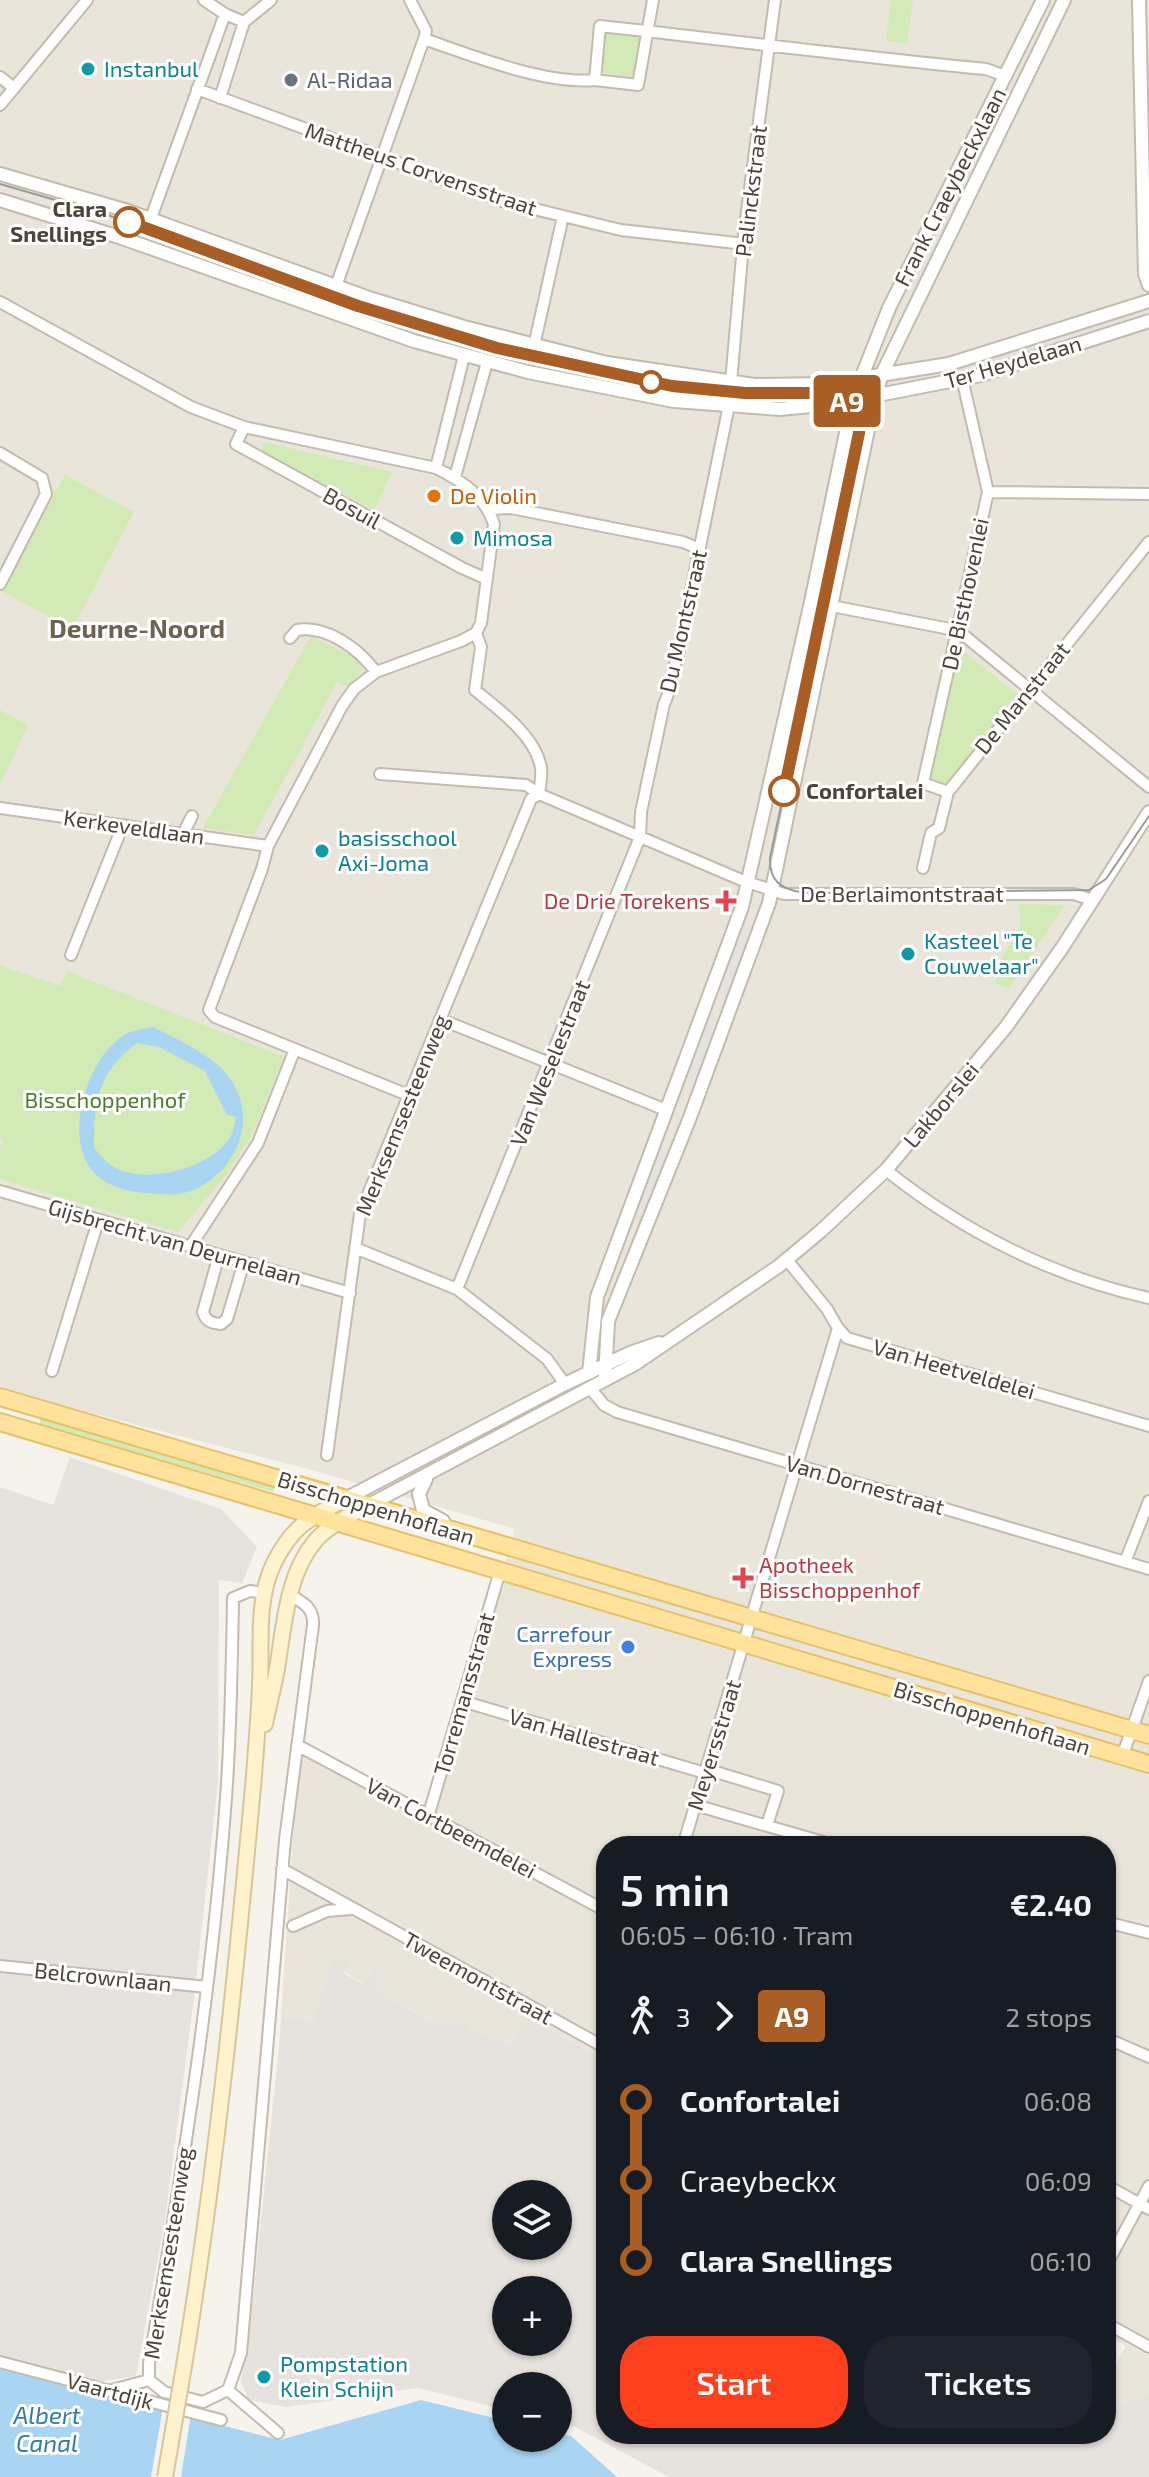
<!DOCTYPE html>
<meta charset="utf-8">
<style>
body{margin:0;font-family:"Exo 2",sans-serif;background:#20242c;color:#f1f3f6;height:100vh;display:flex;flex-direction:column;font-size:30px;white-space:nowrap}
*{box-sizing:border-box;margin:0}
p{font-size:26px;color:#9ea1a6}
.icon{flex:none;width:44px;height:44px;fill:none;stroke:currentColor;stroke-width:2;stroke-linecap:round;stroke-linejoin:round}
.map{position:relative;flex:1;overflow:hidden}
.panel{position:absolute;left:596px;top:1836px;width:520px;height:608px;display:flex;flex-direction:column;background:#171b24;border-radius:32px;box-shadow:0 2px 6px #0004}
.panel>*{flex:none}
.badge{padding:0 16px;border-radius:6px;font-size:28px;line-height:52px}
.fabs{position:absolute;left:492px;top:2180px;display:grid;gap:16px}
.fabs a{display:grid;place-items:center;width:80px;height:80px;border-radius:50%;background:#171b24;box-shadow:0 2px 6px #0004;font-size:40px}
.map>.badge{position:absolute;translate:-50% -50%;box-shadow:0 0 0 4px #fff}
.legs{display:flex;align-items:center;gap:12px;height:88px;padding:0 24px;font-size:26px}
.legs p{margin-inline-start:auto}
.overview{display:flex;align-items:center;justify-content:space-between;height:136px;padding:0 24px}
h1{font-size:44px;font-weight:600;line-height:60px}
.action{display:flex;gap:16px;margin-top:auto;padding:16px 24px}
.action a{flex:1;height:92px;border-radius:32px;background:#fc3f1d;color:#fff;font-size:32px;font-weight:600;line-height:92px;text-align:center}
.action a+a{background:#20242c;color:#f1f3f6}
ul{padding:0 24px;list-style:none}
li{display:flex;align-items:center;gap:28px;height:80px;font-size:30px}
li i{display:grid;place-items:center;width:12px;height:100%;margin:0 10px;background:currentColor}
li i::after{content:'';width:20px;height:20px;margin:-10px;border:6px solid;border-radius:50%;background:#171b24}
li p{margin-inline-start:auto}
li:first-child i{background:linear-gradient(#0000 50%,currentColor 0)}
li:last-child i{background:linear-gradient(currentColor 50%,#0000 0)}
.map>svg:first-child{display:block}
.residential{fill:#eae5da}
.industrial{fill:#e6e2dd;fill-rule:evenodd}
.green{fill:#d2eab5}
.parking{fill:#e5e3e0}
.water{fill:#a9d4f2;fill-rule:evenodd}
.pier{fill:#f6f3ec}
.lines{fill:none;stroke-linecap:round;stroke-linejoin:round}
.minor-casing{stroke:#c2bbae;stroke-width:14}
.tertiary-casing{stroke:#c2bbae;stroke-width:16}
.secondary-casing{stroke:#d6c79b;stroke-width:18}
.primary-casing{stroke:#e6c16a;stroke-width:20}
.minor{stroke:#fff;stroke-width:10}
.tertiary{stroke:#fff;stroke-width:12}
.secondary{stroke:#fff3cd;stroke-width:14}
.primary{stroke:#ffe39c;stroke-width:16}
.tram{stroke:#9a9a9a;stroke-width:2}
.secondary-bridge-casing{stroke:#d6c79b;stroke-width:18;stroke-linecap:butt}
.secondary-bridge{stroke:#fff3cd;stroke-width:14}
.line-1-casing{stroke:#fff;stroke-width:18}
.line-1{stroke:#a85e24;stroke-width:12}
.culture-dot{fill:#0f9aa8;stroke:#fff;stroke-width:3}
.worship-dot{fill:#6b7280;stroke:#fff;stroke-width:3}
.stop-1-dot{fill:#fff;stroke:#a85e24;stroke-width:4}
.food-dot{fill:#e8710a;stroke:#fff;stroke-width:3}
.health-dot{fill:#e0444e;stroke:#fff;stroke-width:3}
.shop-dot{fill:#3f7fe0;stroke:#fff;stroke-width:3}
.labels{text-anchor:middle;stroke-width:6;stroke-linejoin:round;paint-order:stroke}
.culture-label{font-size:22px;fill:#0d838f;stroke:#fff;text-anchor:start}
.worship-label{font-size:22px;fill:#5b616d;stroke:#fff;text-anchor:start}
.street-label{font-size:22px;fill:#4b4439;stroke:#fff}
.stop-label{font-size:22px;font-weight:bold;fill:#4b4439;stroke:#fff;text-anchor:end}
.food-label{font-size:22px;fill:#c56008;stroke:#fff;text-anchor:start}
.health-label{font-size:22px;fill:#be3a42;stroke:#fff;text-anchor:end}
.park-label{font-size:22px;fill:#4a7f2a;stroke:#fff}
.shop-label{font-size:22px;fill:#366cbe;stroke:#fff;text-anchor:end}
.water-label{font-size:24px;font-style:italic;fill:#2e7ab2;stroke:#fff}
.quarter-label{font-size:26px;font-weight:bold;fill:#6e6250;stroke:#fff}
</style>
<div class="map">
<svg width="1149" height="2477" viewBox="0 0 1149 2477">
<rect width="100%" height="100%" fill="#f6f3ec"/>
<path class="residential" d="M0 0H1149V2394L1106 2412V2382L1126 2346 1115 2340 1106 2355V1846H606V2061L528 2018 513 2045 468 2030 462 2021 458 2028 443 2027 374 1990 378 1974 371 1970 364 1984 331 1963 323 1978 329 1980 318 2004 317 2021 282 2018 279 2044 299 1752 431 1823 515 1529 308 1469 41 1400 0 1386Z"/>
<path class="industrial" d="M70 1457 221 1509 257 1547 242 1583 219 1580 218 1781 194 1997 165 2220 136 2376 98 2382 0 2361V1487L53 1505Z
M344 1960 349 1963 344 1973 363 1984 372 1970 379 1974 374 1990 442 2027 446 2021 458 2028 462 2021 470 2025 469 2030 512 2045 528 2018 606 2061V2434H1106V2412L1149 2394V2477H669L575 2427 558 2423V2386H506V2410L418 2388 286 2407 249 2400 241 2382 251 2317 282 2018 316 2021 318 2003 329 1980 323 1979 331 1963ZM506 2194H558V2246H506ZM506 2290H558V2342H506Z"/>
<path class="green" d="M891 0H913L907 44 886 40Z
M604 31 640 37 634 77 599 72Z
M264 442 392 472 374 510 261 451Z
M65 475 134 512 72 629 0 590Z
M311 636 359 659 362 671 347 686 337 682 254 835 203 828Z
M960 649 1017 694 946 785 931 778Z
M0 710 28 725 0 785Z
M1018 904 1065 905 1009 988 995 984C998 972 1001 957 1008 947 1019 932 1023 924 1018 904Z
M0 966 61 986 67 971 284 1057 251 1137 227 1174 178 1232 0 1179V1146L4 1141 0 1136Z
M41 1416 275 1484 273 1492 57 1430 38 1429Z"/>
<path class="parking" d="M989 120 994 129 914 294 909 285Z
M1142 306 1145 318 914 387 912 374Z
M743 920 753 933 726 1006 716 991Z
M709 1007 719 1022 694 1088 684 1075Z
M659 1142 669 1155 642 1227 632 1212Z"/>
<path class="water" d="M153 1027C177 1039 201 1050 221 1068 261 1107 243 1166 196 1189 181 1196 163 1195 148 1193 126 1192 101 1185 89 1166 65 1131 89 1056 124 1035 131 1030 145 1029 153 1027ZM137 1043 159 1047 205 1071 227 1115 236 1117C234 1124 233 1135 228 1141 206 1169 143 1186 112 1166 105 1162 99 1153 94 1148 94 1101 97 1073 137 1043Z
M0 2369 280 2440 421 2400 506 2421V2438H558V2433L571 2436 617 2477H0Z"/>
<path class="pier" d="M163 2407 191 2414 181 2477H151Z"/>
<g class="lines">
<defs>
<path id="minor" d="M204 0 225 14 244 22 271 0
M653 0 638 85 595 80 600 26C729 40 857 57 986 69L1005 76
M424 39C471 55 545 85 595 80
M0 77 14 88
M197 89 505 202 621 230 745 244
M220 98 244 22
M0 105 87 0
M151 218 225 14
M336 286 424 39 426 31 410 0
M0 302 191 407 244 427 436 468C462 481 485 496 494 524L481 623 476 633 481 647 475 690C498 709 536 736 541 768 542 776 540 786 539 794
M534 346 563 216
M244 427 236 444 462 568 487 579
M0 453 42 478 46 494 0 584
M436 468 464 356
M455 477 487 362
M988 492 1149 494
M489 509 511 508 683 542 700 549
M811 602 950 629 966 637 1149 787
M290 638 297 630C327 625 359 649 376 672
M380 774 526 785 539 794 744 881 784 894H1074L1092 900
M948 792 923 783 988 492 962 378
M0 808 268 846
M183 834 192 816
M923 868 931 833 939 828 948 792 1149 542
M71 955 123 825
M440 1019 666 1110
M408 1095 215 1017 209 1010 262 869 268 846 342 706 354 689 376 672 461 641 476 633
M886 1170C962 1231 1053 1277 1149 1298
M0 1191 350 1293
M190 1247 258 1143 295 1049
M355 1248 457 1289 547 1359 565 1384
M219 1255 203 1312C206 1322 212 1323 221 1324L227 1319 244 1262
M787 1260 827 1309 838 1328 847 1338 1149 1426
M457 1289 640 837 641 812 664 704C672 689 670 674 677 659L729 405 744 234 775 0
M52 1371 98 1221
M590 1388 604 1405 617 1412 1149 1569
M327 1455 360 1214 531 799 539 794
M1125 1562 1149 1501
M265 1593 250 1591 233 1598C232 1665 231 1732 226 1798 212 1988 182 2176 149 2363V2380L164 2392 203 2402 228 2390 241 2353 285 1840 313 1625C314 1608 304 1603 290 1595
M462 1701 705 1773 716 1772 778 1791 767 1825
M297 1745 606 1911
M1122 1757 1149 1681
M695 1805 837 1846
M428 1817 500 1571
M683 1846 838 1328
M282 1869 606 2048
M1106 1922 1149 1933
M293 1926 327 1911 351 1909
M0 1966 207 1987
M1106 2038 1149 2057
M598 2044 606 2029
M1106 2185 1149 2209
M1106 2266 1149 2186
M1106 2323 1149 2347
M0 2362 221 2420
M112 2390 149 2380
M228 2390 278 2433"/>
<path id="tertiary" d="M1139 0 1144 233 1145 274 1149 285
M0 174 128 211 369 298 464 327 607 363 754 385 824 384 949 364 1149 301
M0 200 119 237 414 341 528 372 674 401 780 409 832 404 981 375 1149 321
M589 1373 597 1297 742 907 811 602 853 399 889 308 1043 0
M605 1379 608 1321 689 1120 769 903 875 396 882 374 1064 0
M426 1479 419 1494 423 1510 443 1521
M347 1498 565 1384 630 1353 659 1343
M369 1505 635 1364 779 1266 822 1230 886 1170 1006 1027 1062 948 1149 812"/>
<path id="secondary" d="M265 1724C269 1703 275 1683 278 1663 284 1623 288 1571 317 1539 331 1524 351 1515 369 1505
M184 2366C216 2171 236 1973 254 1776 256 1746 259 1715 260 1685 262 1646 256 1602 273 1565 292 1526 309 1518 347 1498"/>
<path id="primary" d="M0 1397 1149 1735
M0 1422 1149 1764"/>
</defs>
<use href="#minor" class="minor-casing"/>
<use href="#tertiary" class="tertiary-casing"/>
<use href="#secondary" class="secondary-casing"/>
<use href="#primary" class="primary-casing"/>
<use href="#minor" class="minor"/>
<use href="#tertiary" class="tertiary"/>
<use href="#secondary" class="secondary"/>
<use href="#primary" class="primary"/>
<path class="tram" d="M0 184 117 218 358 306 497 348 672 386 745 393H834L846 399 855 410 859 433 770 858C769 886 788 892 812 893L1089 890 1106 879 1149 816"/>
<defs>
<path id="secondary-bridge" d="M165 2477 184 2366"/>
</defs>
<use href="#secondary-bridge" class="secondary-bridge-casing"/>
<use href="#secondary-bridge" class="secondary-bridge"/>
</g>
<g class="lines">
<defs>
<path id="line-1" d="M129 222 358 306 497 348 672 386 745 393H834L846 399 853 407 859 419V433L784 791"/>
</defs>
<use href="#line-1" class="line-1-casing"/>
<use href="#line-1" class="line-1"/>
</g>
<g class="culture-dot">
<circle cx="88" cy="69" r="8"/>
<circle cx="457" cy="538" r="8"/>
<circle cx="322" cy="851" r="8"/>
<circle cx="908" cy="954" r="8"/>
<circle cx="264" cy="2377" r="8"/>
</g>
<circle class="worship-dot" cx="291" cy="80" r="8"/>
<g class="stop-1-dot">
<circle cx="129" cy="222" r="14"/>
<circle cx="651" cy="382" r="10"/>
<circle cx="784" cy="791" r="14"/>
</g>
<circle class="food-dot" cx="434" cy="496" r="8"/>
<g class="health-dot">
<path d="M722 889h8v8h8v8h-8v8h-8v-8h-8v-8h8z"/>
<path d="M739 1566h8v8h8v8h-8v8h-8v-8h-8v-8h8z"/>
</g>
<circle class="shop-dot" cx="628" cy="1647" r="8"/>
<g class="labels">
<g class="culture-label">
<text x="104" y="77">Instanbul</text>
<text x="473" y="546">Mimosa</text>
<text x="338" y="846">basisschool<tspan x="338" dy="25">Axi-Joma</tspan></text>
<text x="924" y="949">Kasteel "Te<tspan x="924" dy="25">Couwelaar"</tspan></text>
<text x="280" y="2372">Pompstation<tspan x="280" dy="25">Klein Schijn</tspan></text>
</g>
<g class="worship-label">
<text x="307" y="88">Al-Ridaa</text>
</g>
<g class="street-label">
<text transform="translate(421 169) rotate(19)" y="8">Mattheus Corvensstraat</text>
<text transform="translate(950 187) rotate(-63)" y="8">Frank Craeybeckxlaan</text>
<text transform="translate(751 191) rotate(-83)" y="8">Palinckstraat</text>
<text transform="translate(1013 362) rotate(-16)" y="8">Ter Heydelaan</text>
<text transform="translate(352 508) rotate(29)" y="8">Bosuil</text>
<text transform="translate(965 594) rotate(-78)" y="8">De Bisthovenlei</text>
<text transform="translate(683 621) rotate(-77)" y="8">Du Montstraat</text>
<text transform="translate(1022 698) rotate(-51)" y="8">De Manstraat</text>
<text transform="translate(134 827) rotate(8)" y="8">Kerkeveldlaan</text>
<text x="902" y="902">De Berlaimontstraat</text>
<text transform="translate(550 1063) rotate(-68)" y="8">Van Weselestraat</text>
<text transform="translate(941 1105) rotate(-50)" y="8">Lakborslei</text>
<text transform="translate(402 1115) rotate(-68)" y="8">Merksemsesteenweg</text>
<text transform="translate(175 1242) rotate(16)" y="8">Gijsbrecht van Deurnelaan</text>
<text transform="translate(954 1369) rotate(16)" y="8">Van Heetveldelei</text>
<text transform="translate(865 1485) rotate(16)" y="8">Van Dornestraat</text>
<text transform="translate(376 1508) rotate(17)" y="8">Bisschoppenhoflaan</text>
<text transform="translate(464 1694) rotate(-74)" y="8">Torremansstraat</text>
<text transform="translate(992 1718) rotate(17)" y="8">Bisschoppenhoflaan</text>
<text transform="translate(584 1737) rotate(16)" y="8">Van Hallestraat</text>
<text transform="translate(714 1745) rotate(-73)" y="8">Meyersstraat</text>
<text transform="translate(451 1828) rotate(28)" y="8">Van Cortbeemdelei</text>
<text transform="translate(103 1977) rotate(6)" y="8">Belcrownlaan</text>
<text transform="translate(478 1978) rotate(29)" y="8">Tweemontstraat</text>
<text transform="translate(168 2253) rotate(-81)" y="8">Merksemsesteenweg</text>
<text transform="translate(110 2391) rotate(15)" y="8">Vaartdijk</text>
</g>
<g class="stop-label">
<text x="107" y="217">Clara<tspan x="107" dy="25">Snellings</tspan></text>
<text x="806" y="799" text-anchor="start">Confortalei</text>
</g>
<g class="food-label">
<text x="450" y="504">De Violin</text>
</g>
<g class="health-label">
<text x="710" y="909">De Drie Torekens</text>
<text x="759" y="1573" text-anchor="start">Apotheek<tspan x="759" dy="25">Bisschoppenhof</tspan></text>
</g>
<g class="park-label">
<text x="105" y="1108">Bisschoppenhof</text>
</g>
<g class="shop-label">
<text x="612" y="1642">Carrefour<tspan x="612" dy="25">Express</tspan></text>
</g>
<g class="water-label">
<text x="47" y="2424">Albert<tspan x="47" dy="28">Canal</tspan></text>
</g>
<g class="quarter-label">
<text x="137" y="638">Deurne-Noord</text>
</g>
</g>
</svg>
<div class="fabs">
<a><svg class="icon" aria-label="layers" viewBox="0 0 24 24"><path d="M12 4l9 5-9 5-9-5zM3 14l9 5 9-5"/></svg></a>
<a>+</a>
<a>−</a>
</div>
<b class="badge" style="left:847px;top:401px;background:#a85e24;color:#fff">A9</b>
<section class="panel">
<div class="overview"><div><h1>5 min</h1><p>06:05 – 06:10 · Tram</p></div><b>€2.40</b></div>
<div class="legs"><svg class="icon" aria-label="walk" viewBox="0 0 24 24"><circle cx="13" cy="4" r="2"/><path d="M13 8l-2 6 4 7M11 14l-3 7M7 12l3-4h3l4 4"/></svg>3<svg class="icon" aria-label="forward" viewBox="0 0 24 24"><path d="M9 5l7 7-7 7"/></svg><b class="badge" style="background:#a85e24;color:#fff">A9</b><p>2 stops</p></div>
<ul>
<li><i style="color:#a85e24"></i><b>Confortalei</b><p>06:08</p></li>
<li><i style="color:#a85e24"></i><span>Craeybeckx</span><p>06:09</p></li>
<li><i style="color:#a85e24"></i><b>Clara Snellings</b><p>06:10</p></li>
</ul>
<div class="action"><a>Start</a><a>Tickets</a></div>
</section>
</div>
